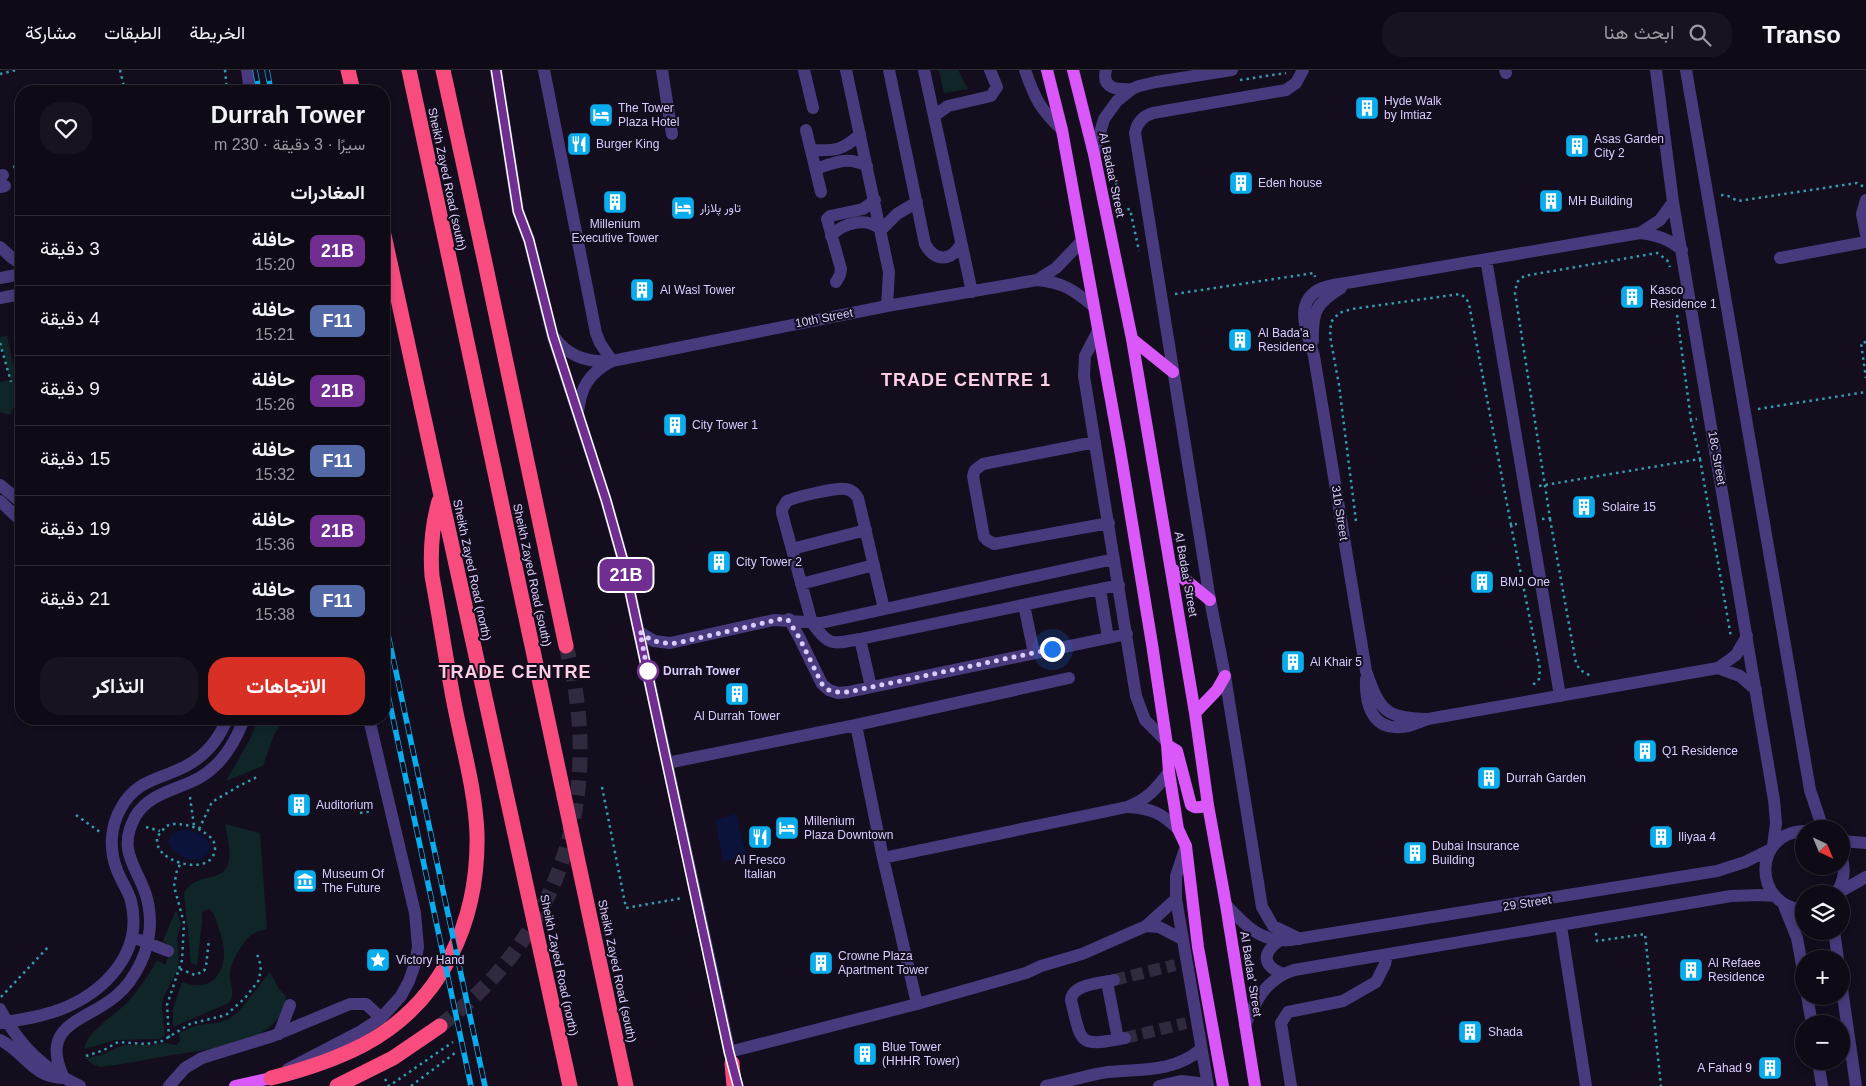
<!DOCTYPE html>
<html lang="ar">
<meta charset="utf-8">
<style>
body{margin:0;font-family:Helvetica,Vazirmatn,sans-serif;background:#17131f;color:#f1f3f6;direction:rtl;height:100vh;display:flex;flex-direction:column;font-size:19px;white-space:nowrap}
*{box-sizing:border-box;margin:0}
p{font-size:16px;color:#9b9aa1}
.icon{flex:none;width:28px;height:28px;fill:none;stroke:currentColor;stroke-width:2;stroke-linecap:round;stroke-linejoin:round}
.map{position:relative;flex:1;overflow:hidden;direction:ltr}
.drawer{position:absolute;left:15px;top:15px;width:375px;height:640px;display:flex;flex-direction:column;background:#0e0a16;border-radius:20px;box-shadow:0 2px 8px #0003,0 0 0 1px #2e2b35;direction:rtl}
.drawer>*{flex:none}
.badge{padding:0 10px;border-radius:8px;font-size:18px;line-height:32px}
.needle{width:32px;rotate:136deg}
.buttons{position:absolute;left:1795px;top:750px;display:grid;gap:10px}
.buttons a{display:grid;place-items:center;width:55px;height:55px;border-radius:50%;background:#0e0a16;box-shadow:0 2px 8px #0003,0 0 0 1px #2e2b35;font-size:25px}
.you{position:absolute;width:25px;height:25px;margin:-12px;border:4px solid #fff;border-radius:50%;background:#1a73e8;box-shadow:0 0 0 8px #1a73e833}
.map>.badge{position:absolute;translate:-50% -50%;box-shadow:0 0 0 2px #fff}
h2{padding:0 25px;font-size:19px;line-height:45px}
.round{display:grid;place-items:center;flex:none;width:52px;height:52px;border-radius:20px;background:#17131f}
.head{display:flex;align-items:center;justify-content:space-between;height:85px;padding:0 25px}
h1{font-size:24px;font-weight:700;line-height:38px}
.primary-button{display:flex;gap:10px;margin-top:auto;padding:10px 25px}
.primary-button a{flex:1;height:58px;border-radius:20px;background:#d93025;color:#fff;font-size:20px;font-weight:700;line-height:58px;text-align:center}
.primary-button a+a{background:#17131f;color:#f1f3f6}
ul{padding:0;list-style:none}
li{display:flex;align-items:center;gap:15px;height:70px;padding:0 25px;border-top:1px solid #2e2b35}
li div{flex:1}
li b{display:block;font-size:19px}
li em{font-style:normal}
li .badge{min-width:55px;font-weight:700;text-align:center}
header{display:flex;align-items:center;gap:30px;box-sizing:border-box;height:70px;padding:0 25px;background:#0e0a16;border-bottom:1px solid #2e2b35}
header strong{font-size:24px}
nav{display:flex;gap:28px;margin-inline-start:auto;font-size:18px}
.search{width:350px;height:45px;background:#17131f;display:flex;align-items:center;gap:12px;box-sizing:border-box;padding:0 18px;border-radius:20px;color:#9b9aa1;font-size:19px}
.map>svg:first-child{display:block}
.green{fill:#102528}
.water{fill:#0b133a}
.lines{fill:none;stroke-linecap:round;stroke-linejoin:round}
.minor-tunnel{stroke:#312a3f;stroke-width:12;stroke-dasharray:12 6;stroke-linecap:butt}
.highway-tunnel{stroke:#312a3f;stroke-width:15;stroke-dasharray:15 8;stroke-linecap:butt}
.path{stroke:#329dac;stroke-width:2.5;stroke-dasharray:2.5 4;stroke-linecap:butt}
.minor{stroke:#483a7c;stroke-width:12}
.major{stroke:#da57f9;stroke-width:12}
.highway{stroke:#f84c7f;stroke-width:15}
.rail-casing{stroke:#09aded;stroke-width:5.5}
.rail{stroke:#130d1e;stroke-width:4;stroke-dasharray:11;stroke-linecap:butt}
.line-casing{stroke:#fff;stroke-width:11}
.line{stroke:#6f2e90;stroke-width:8}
.walk{stroke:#dbccfd;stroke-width:5;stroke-dasharray:0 9}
.stop-dot{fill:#fff;stroke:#6f2e90;stroke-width:2.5}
.labels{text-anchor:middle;stroke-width:4;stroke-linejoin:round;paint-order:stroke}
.poi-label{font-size:12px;fill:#dbccfd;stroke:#130d1e;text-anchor:start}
.street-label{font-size:12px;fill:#dbccfd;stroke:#130d1e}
.stop-label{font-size:12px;font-weight:bold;fill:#dbccfd;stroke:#130d1e;text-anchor:start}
.district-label{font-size:18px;font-weight:bold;letter-spacing:1px;fill:#fdcee4;stroke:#130d1e}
</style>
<header>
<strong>Transo</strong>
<div class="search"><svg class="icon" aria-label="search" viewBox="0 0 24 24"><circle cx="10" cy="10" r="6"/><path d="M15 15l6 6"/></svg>ابحث هنا</div>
<nav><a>الخريطة</a><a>الطبقات</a><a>مشاركة</a></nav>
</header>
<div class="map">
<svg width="1866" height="1016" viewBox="0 0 1866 1016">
<rect width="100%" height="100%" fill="#130d1e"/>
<path class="green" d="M939 0H958L968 19 944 23Z
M7 266 20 324 10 345 0 342V312L10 310 3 279 0 280V267Z
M267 649H283L273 667 263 696 226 711 250 669 257 652 265 654Z
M225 754 260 763 267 859C263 860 258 861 255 863 244 867 229 895 230 906 230 916 236 924 229 933L173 957V939L182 912C206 922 224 909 224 883 224 874 221 865 218 856 216 850 215 843 209 839L202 842V853L197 895 191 893 184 823C197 800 225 815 229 790 231 779 227 765 225 754Z
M176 840 181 854 177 868 179 893 177 901 163 928 162 938 165 966 159 969 116 970 84 979C87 961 114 946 128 932 139 919 149 905 157 890L165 895 172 878 163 871Z
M270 902 279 919 286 926C284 974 208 979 172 985 148 989 124 994 100 997L92 994 86 988 101 985 123 975H153L165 973 176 975 180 971 179 963 197 955 217 953 229 949 239 941Z"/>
<path class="water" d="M736 744 747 787 723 792 715 750Z
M185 759C196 761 210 766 210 779 203 799 173 788 168 772L173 762Z"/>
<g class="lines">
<path class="minor-tunnel" d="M1114 910 1175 895
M1125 968 1186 953"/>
<path class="highway-tunnel" d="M440 956C461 939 481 922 498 902 578 811 597 691 566 576"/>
<path class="path" d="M120 0 125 21
M225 0 227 21
M0 4 16 0
M1240 10 1286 3
M1109 81 1122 141
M13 97 21 95
M1721 125 1728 126 1738 131 1857 113 1866 118
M1121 141 1130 139 1139 181
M1175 224 1314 203 1315 207
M1677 245 1691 350
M1866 272 1861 273 1866 308
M0 273 11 312
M1758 339 1866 322
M1700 389 1731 567
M1539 416 1700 389 1691 350 1697 349
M1542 449 1550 448 1515 223 1517 212 1524 206 1657 183 1667 190 1670 197
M1550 449 1576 593 1580 600 1591 606
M1356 451 1339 315 1330 266 1331 252 1339 243 1352 239 1460 224 1466 228 1469 234 1511 455 1517 454
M1511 455 1540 599 1539 609 1531 617
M602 717 626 838 683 828
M190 727 194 756
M360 743 372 741
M76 745 100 762
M173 754C187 754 198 757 209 766 213 769 215 773 215 779 213 805 167 795 159 778 157 775 157 771 157 767L166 756Z
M146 757 160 761
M199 759 212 732 239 716 257 707
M1596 863 1597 871 1645 864 1661 1016
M180 899 195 905 204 901 206 897 209 869
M1 927 50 875
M169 968 167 935 182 890 184 853 174 816 177 800 181 793
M86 986 104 980 118 972 146 974 162 971 190 954 226 945 245 928 259 910 261 896 257 884
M385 1009 389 1016 453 972
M411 1016 455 983"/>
<path class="minor" d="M247 0 250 21
M496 0 518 141 529 170 553 267 606 430 624 494 734 1002
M544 0 596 263 600 273 612 291
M662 0 672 64
M804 0 813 38
M846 0 889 202 887 236
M889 0 925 174C935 192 951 192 961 174
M924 0 972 222
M1025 0C1035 29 1040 39 1062 60
M1106 0C1101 19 1118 20 1132 19
M1505 0 1506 3
M1656 0 1673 132 1774 730 1776 753 1773 776
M1686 0 1810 720 1823 759
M934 46 948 36 991 26 997 17 990 0
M806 60 821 122
M811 80C834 81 843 81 860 64
M1094 84 1104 49 1117 31 1132 19 1139 16 1156 12 1232 0
M816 99C835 92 848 86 867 96
M0 106 3 105
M0 117 5 116
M1866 130 1862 144 1866 164
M1640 163 1660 150 1673 132
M831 166C843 153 867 146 881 160L897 144 917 132
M0 177 11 187 21 194
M1780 188 1866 172
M1486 189 1560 626
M0 208 21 204
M1037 210 1056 198 1081 172
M836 212 840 205 841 199 827 149 830 146 863 139 875 130
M0 228 21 224
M1098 261 1085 286 1084 306 1136 626 1145 650 1166 671
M555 268C569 287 589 293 612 291L887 236 1037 210C1062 212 1074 220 1093 236
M1313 271C1312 242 1316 233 1341 218
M578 342C581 317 588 304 612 291
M1095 372 983 394 975 400 973 406 984 467 987 470 994 474 1109 453
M0 415 21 432
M0 431 21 451
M792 479 866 460
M801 514 874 495
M1100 519 1108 568
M1024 535 1034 583
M884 539 858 428C855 423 852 420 846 419 837 417 796 427 787 431L782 439V443L812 553C830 577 832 574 860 569L1119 515
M789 549 799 567 822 614 829 620 838 623 848 622 1127 564
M639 562 654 571 670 573 774 550 821 553 1114 489
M860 569 871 617
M1718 598 1736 585 1747 566
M1366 609C1365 632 1371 660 1401 657 1410 657 1419 652 1428 649L1718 598 1740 606 1756 620
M1428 649C1385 648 1380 641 1366 601L1314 286C1308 265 1293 235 1318 220 1327 215 1341 214 1352 212L1640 163C1657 165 1669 169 1682 180
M856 655 883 788 917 934
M667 693 856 655 1069 608
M1129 737C1153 739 1161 743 1178 759
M1804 761C1753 763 1752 835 1804 840
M1841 771 1866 773
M1186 776 1176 806V829L1208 1016
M883 788 1127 737C1148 729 1155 720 1169 702
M1836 824C1844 811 1846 800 1841 786
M1836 824 1866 807
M1783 833 1797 868 1804 906
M1226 835C1245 855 1261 873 1290 870L1717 801 1745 792 1771 779
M1146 856 1159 857 1182 869
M1561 856 1586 1016
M1834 861 1838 889
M1300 869 1273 856 1262 837 1225 606 1210 530 1135 63C1137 52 1143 46 1153 43L1286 20 1296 13 1303 0
M140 870 168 881
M1279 871C1261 884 1263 896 1283 904
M1114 910C1101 913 1072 914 1071 930 1082 975 1078 977 1125 968
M1107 912 1118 969
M1841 912 1856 1016
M1807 926 1812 954
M0 939C19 975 42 998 80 1016
M0 953C20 950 40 947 59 940 104 923 144 883 131 831 128 820 121 811 117 800 109 780 110 757 121 738 137 709 160 710 186 696 205 686 219 669 227 649
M1245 955C1256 930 1266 909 1294 900L1731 826 1760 825 1775 826
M279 964 290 935
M0 970C25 982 32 1008 64 1008 38 954 85 952 116 926 127 917 135 905 141 892 151 871 153 845 145 822 134 793 118 779 135 747 149 723 177 720 199 708 222 695 235 673 244 649
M729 982 917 934 1026 903 1041 896 1082 884 1146 856 1176 829
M1818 991 1822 1016
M288 999 361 961 381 948 401 926 409 911 415 894 418 877 415 843 369 649
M169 1016 185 998 202 988 273 966 350 934H366L381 948
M1046 1016C1067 1012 1087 1005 1108 1002 1140 999 1176 1002 1201 979
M1159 1016 1181 1011 1207 1014
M1291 1016 1281 953 1288 942 1343 931 1376 912 1385 894 1387 885"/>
<path class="major" d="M1047 0 1062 60 1120 380 1152 574 1167 675 1169 702 1178 759 1186 776 1198 877 1223 1016
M1073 0 1094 84 1132 269 1195 643 1208 735 1226 835 1255 1016
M1132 269 1173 302
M1171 498 1210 530
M1195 643 1217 620 1225 606
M1167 675 1177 681 1191 735C1196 739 1201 737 1208 735
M235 1016 271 1008"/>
<path class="highway" d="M348 0 353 21
M409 0 626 1016
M443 0 484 188 566 576
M384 165 570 1016
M732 993 734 1016
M271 1008C303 1000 334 990 363 975 443 933 479 850 477 763 475 716 460 668 452 622 445 583 439 544 432 506 430 480 432 456 439 431
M337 1016 393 988 440 956"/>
<defs>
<path id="rail" d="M255 0 259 21
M267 0 271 21
M384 546 485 1016
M384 606 471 1016"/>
</defs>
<use href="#rail" class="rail-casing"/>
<use href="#rail" class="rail"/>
</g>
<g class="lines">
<defs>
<path id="line" d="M496 0 518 141 529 170 553 266 606 430 624 494 729 982 738 1016"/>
</defs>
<use href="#line" class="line-casing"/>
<use href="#line" class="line"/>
<path class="walk" d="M648 601V603L640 562C651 572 662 574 677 573L781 549 788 550 799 567 822 614 829 620 838 622H848L1052 579"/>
</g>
<defs>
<symbol id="building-square" viewBox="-11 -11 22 22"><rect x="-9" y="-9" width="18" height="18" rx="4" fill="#09aded" stroke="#130d1e"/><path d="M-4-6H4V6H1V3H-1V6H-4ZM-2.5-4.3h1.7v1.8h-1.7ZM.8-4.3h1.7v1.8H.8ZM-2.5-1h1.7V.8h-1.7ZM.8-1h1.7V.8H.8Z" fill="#fff"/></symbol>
<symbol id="hotel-square" viewBox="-11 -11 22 22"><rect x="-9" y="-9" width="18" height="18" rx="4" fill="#09aded" stroke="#130d1e"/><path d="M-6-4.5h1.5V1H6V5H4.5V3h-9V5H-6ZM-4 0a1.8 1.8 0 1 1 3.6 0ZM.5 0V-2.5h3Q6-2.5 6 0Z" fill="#fff"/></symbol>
<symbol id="restaurant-square" viewBox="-11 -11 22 22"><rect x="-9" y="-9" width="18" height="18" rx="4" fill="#09aded" stroke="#130d1e"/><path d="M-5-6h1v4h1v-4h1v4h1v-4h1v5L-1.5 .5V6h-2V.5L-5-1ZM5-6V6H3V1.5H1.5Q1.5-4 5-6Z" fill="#fff"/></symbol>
<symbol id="museum-square" viewBox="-11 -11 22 22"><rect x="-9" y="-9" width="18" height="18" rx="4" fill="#09aded" stroke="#130d1e"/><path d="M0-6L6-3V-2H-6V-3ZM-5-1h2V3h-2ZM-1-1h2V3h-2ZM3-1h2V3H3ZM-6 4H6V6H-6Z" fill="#fff"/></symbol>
<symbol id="sight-square" viewBox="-11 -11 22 22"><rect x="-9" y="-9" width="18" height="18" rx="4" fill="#09aded" stroke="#130d1e"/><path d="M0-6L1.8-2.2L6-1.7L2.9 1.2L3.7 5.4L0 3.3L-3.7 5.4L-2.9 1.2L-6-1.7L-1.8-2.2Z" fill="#fff"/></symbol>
</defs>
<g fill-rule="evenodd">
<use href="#building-square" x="1353" y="24" width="28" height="28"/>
<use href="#hotel-square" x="587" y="31" width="28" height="28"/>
<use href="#restaurant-square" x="565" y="60" width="28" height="28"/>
<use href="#building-square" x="1563" y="62" width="28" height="28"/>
<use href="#building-square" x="1227" y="99" width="28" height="28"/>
<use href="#building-square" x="1537" y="117" width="28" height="28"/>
<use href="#building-square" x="601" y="118" width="28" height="28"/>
<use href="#hotel-square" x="669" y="124" width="28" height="28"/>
<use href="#building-square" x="628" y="206" width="28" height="28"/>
<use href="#building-square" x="1618" y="213" width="28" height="28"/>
<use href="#building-square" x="1226" y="256" width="28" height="28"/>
<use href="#building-square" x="661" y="341" width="28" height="28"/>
<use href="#building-square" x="1570" y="423" width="28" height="28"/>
<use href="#building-square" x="705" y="478" width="28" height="28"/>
<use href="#building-square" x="1468" y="498" width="28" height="28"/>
<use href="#building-square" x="1279" y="578" width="28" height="28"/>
<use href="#building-square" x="723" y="610" width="28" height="28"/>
<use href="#building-square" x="1631" y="667" width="28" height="28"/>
<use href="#building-square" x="1475" y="694" width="28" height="28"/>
<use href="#building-square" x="285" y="721" width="28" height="28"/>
<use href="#hotel-square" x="773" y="744" width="28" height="28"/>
<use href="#restaurant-square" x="746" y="753" width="28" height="28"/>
<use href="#building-square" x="1647" y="753" width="28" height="28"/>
<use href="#building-square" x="1401" y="769" width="28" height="28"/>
<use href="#museum-square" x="291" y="797" width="28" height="28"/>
<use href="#sight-square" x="364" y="876" width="28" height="28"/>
<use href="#building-square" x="807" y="879" width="28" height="28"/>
<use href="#building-square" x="1677" y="886" width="28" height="28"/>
<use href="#building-square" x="1456" y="948" width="28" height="28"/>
<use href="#building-square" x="851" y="970" width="28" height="28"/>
<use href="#building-square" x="1756" y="984" width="28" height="28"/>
</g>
<circle class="stop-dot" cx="648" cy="601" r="10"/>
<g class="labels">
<g class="poi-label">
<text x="1384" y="35">Hyde Walk<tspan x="1384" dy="14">by Imtiaz</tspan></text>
<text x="618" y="42">The Tower<tspan x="618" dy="14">Plaza Hotel</tspan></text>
<text x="1594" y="73">Asas Garden<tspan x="1594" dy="14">City 2</tspan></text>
<text x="596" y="78">Burger King</text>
<text x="1258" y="117">Eden house</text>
<text x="1568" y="135">MH Building</text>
<text x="700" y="142">تاور پلازار</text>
<text x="615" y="158" text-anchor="middle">Millenium<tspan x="615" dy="14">Executive Tower</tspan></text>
<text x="660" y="224">Al Wasl Tower</text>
<text x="1650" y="224">Kasco<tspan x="1650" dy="14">Residence 1</tspan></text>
<text x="1258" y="267">Al Bada'a<tspan x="1258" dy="14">Residence</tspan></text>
<text x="692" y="359">City Tower 1</text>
<text x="1602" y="441">Solaire 15</text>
<text x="736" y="496">City Tower 2</text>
<text x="1500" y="516">BMJ One</text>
<text x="1310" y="596">Al Khair 5</text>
<text x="737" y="650" text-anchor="middle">Al Durrah Tower</text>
<text x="1662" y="685">Q1 Residence</text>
<text x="1506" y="712">Durrah Garden</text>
<text x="316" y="739">Auditorium</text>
<text x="804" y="755">Millenium<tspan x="804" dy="14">Plaza Downtown</tspan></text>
<text x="1678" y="771">Iliyaa 4</text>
<text x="1432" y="780">Dubai Insurance<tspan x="1432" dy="14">Building</tspan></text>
<text x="760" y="794" text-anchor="middle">Al Fresco<tspan x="760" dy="14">Italian</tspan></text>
<text x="322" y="808">Museum Of<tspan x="322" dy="14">The Future</tspan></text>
<text x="838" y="890">Crowne Plaza<tspan x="838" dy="14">Apartment Tower</tspan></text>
<text x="396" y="894">Victory Hand</text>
<text x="1708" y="897">Al Refaee<tspan x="1708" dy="14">Residence</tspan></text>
<text x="1488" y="966">Shada</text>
<text x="882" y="981">Blue Tower<tspan x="882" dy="14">(HHHR Tower)</tspan></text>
<text x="1752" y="1002" text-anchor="end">A Fahad 9</text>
</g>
<g class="street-label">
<text transform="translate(1112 105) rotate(78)" y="4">Al Badaa' Street</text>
<text transform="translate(447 109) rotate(78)" y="4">Sheikh Zayed Road (south)</text>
<text transform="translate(824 248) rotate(-11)" y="4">10th Street</text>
<text transform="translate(1717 388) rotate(80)" y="4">18c Street</text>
<text transform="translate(1340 443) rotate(81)" y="4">31b Street</text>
<text transform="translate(472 500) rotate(78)" y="4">Sheikh Zayed Road (north)</text>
<text transform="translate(1186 504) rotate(80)" y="4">Al Badaa' Street</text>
<text transform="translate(532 505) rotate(78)" y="4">Sheikh Zayed Road (south)</text>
<text transform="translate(1527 833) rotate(-9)" y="4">29 Street</text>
<text transform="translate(559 895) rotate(78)" y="4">Sheikh Zayed Road (north)</text>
<text transform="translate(617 901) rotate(78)" y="4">Sheikh Zayed Road (south)</text>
<text transform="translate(1251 904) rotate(81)" y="4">Al Badaa' Street</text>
</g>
<g class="stop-label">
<text x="663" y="605">Durrah Tower</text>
</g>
<g class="district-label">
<text x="966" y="316">TRADE CENTRE 1</text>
<text x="515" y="608">TRADE CENTRE</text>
</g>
</g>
</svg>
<div class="buttons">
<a><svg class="needle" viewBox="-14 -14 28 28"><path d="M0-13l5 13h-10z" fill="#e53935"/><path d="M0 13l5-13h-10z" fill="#9b9aa1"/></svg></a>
<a><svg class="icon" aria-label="layers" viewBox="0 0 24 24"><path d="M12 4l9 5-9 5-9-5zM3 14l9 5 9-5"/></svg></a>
<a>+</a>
<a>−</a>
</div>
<div class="you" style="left:1052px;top:579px"></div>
<b class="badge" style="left:626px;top:505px;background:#6f2e90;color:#fff">21B</b>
<section class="drawer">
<div class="head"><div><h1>Durrah Tower</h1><p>سيرًا · 3 دقيقة · 230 m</p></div><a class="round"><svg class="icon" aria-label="heart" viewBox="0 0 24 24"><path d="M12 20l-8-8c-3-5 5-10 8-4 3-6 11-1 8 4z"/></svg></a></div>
<h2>المغادرات</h2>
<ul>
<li><span class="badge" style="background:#6f2e90;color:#fff">21B</span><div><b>حافلة</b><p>15:20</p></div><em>3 دقيقة</em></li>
<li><span class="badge" style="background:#5368a7;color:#fff">F11</span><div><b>حافلة</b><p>15:21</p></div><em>4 دقيقة</em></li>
<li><span class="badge" style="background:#6f2e90;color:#fff">21B</span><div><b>حافلة</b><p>15:26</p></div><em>9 دقيقة</em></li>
<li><span class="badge" style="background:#5368a7;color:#fff">F11</span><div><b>حافلة</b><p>15:32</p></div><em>15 دقيقة</em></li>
<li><span class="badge" style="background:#6f2e90;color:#fff">21B</span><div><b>حافلة</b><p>15:36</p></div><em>19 دقيقة</em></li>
<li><span class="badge" style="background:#5368a7;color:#fff">F11</span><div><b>حافلة</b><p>15:38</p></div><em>21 دقيقة</em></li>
</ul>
<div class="primary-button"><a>الاتجاهات</a><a>التذاكر</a></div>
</section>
</div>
